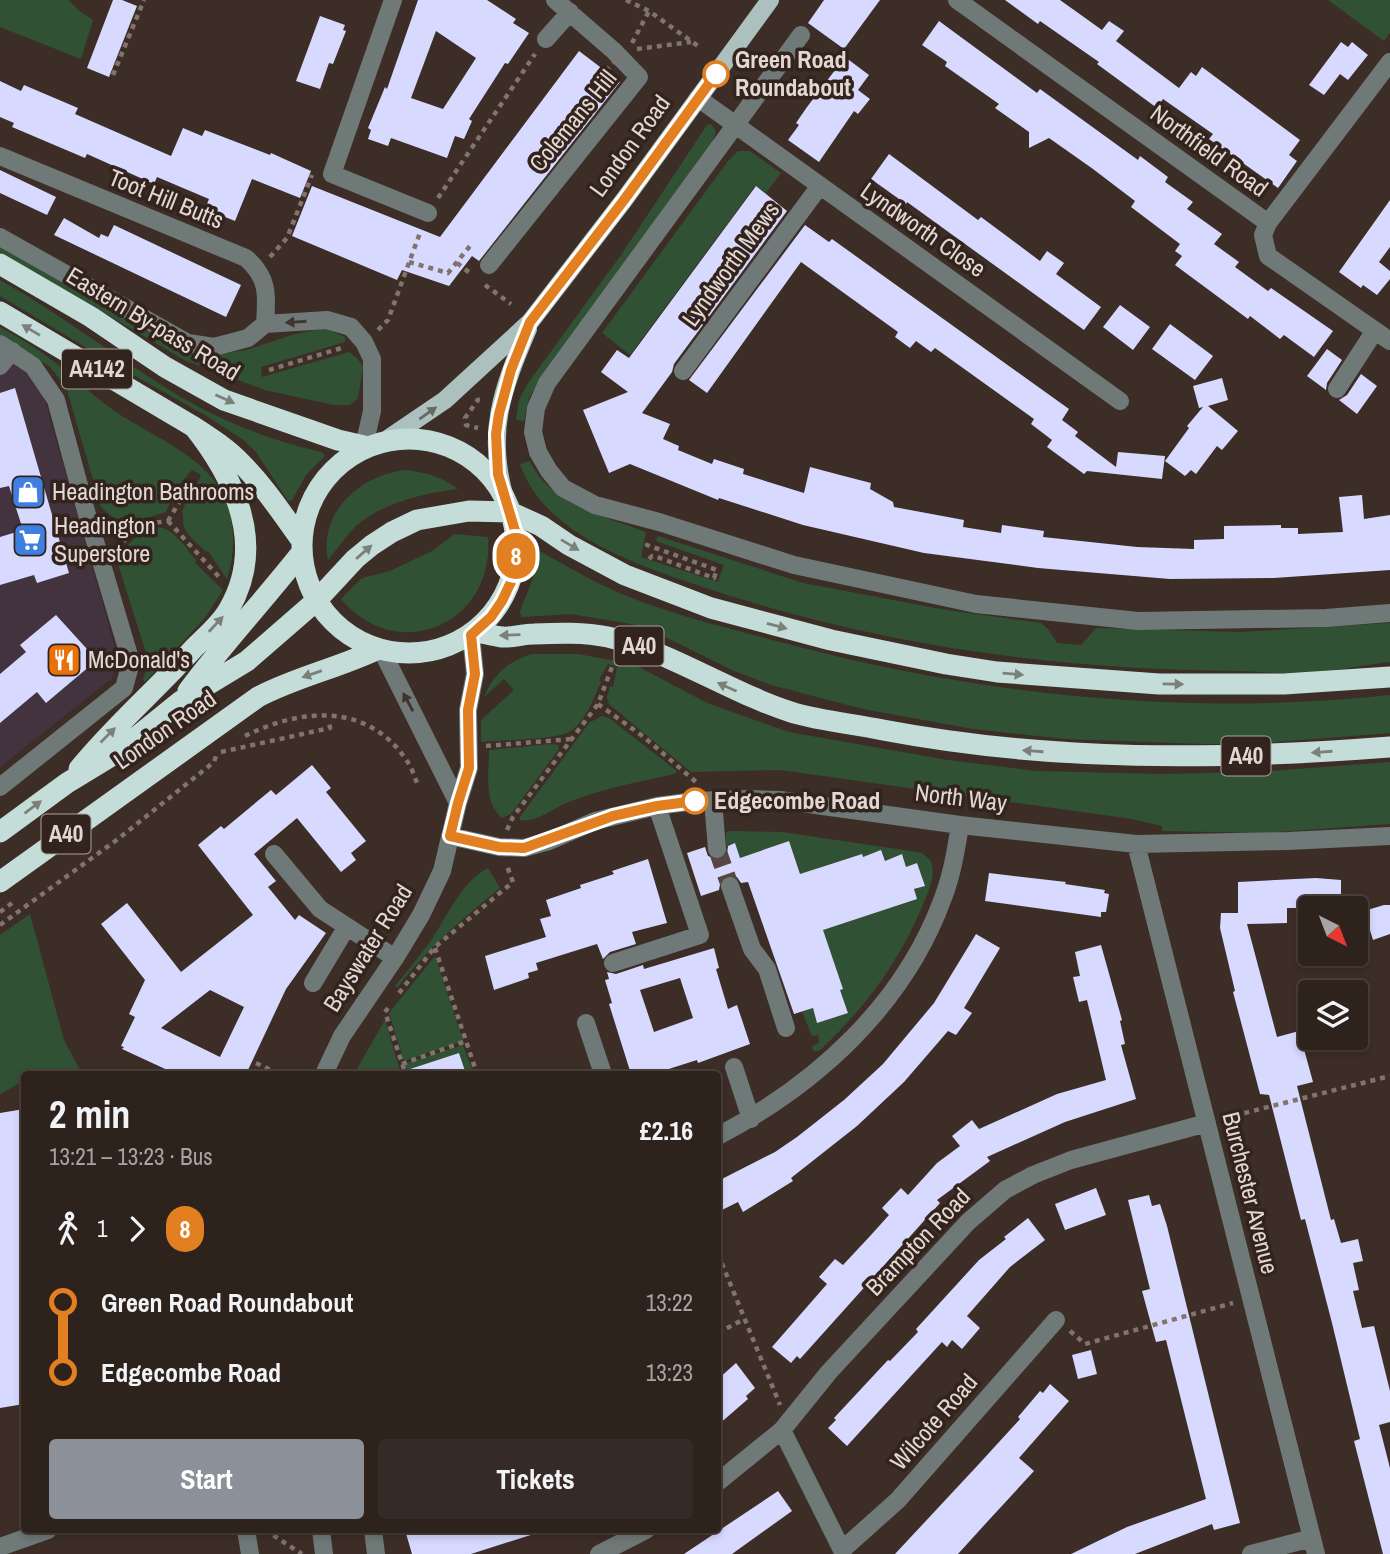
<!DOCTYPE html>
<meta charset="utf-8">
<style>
body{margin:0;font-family:"Archivo Narrow",sans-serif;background:#362a26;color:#f1f3f6;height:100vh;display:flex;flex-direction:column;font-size:26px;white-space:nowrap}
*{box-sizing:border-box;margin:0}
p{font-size:23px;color:#a7a4a4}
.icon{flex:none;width:38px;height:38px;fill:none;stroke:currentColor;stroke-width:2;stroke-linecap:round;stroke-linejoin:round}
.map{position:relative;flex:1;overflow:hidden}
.panel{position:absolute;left:21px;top:1071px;width:700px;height:462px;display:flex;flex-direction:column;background:#2e221d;border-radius:7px;box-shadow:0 4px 10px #0003,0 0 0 2px #493f3b}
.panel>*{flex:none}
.badge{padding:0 14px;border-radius:23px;font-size:24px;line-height:46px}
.needle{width:46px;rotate:138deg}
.fabs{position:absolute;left:1298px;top:896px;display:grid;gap:14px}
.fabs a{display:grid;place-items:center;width:70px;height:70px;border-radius:7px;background:#2e221d;box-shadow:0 4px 10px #0003,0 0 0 2px #493f3b;font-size:35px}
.map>.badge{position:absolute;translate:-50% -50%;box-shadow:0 0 0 4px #fff}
.legs{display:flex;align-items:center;gap:10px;height:77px;padding:0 28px;font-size:23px}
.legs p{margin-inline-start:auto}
.head{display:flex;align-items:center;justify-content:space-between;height:119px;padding:0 28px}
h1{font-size:38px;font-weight:800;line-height:52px}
.button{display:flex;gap:14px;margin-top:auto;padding:14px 28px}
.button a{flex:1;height:80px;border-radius:7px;background:#8c9099;color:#fff;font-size:28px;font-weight:800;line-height:80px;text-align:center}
.button a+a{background:#362a26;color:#f1f3f6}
ul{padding:0 28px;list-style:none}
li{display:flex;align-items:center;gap:24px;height:70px;font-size:26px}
li i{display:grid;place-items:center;width:10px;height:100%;margin:0 9px;background:currentColor}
li i::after{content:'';width:18px;height:18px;margin:-9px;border:5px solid;border-radius:50%;background:#2e221d}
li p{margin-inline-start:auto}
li:first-child i{background:linear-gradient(#0000 50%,currentColor 0)}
li:last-child i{background:linear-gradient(currentColor 50%,#0000 0)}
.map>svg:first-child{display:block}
.commercial{fill:#43333f}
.green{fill:#305134}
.building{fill:#d7d9ff;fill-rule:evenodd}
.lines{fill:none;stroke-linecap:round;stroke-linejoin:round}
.minor-tunnel{stroke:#564641;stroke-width:18;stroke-dasharray:18 9;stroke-linecap:butt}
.path{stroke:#81736d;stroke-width:4.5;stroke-dasharray:5 5;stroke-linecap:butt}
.minor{stroke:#6f7977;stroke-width:18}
.major{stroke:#acc1bd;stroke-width:18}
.highway{stroke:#c4ddd9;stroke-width:21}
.path-bridge{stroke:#81736d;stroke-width:4.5;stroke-dasharray:5 5;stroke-linecap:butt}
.oneway{fill:#3f342f}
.oneway2{fill:#7c807b}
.oneway3{fill:#696a65}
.line-1-casing{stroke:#fff;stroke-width:16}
.line-1{stroke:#e27f20;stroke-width:10}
.stop-1-dot{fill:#fff;stroke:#e27f20;stroke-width:3.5}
.labels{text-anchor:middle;stroke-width:7;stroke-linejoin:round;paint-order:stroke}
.shield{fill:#33231d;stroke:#aea19c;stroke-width:2}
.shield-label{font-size:23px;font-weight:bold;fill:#e2d7d3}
.stop-label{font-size:24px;font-weight:bold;fill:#e2d7d3;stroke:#33231d;text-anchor:start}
.street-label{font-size:24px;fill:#e2d7d3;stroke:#33231d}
.poi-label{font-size:24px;fill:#e2d7d3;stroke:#33231d;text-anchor:start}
</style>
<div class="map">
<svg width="1390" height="1554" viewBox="0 0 1390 1554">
<rect width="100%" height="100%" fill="#3d2d27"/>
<path class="commercial" d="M17 359 40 384 118 658 112 678 0 767V360Z"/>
<path class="green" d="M0 0H68L81 12 93 20 81 59 0 27Z
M1328 0H1390V33L1384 41Z
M711 124 716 131 712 143 539 381 529 398 524 421 516 420 519 400 528 383 621 255 707 125Z
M738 151H750L781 173 766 193 755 186 630 355 602 333 728 161Z
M0 244 163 340 206 356 246 350 295 334 325 328 345 337V342L261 367 262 377 349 352 358 359 363 367 358 398 350 405H334L265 390 186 361 0 252Z
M0 280C63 315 119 360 181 397 224 422 272 441 321 452L324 454V457L306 475 292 500 288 501 256 452 245 441 205 415 117 366 0 296Z
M0 327C11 333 22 339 32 346 62 365 87 392 116 412 149 434 203 456 221 491 236 519 236 551 227 579L208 551 206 552C200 545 188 537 185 529 182 523 184 518 182 511L189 495 192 497 201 475 192 470 177 488 166 512C140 520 124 531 101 507L66 387 50 367 0 336Z
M530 461C550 505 604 516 646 532L641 557 718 582 724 565 656 541 658 536 803 583 946 610 1041 623 1048 629 1057 643 1081 645 1096 628 1239 632 1390 623V662C1359 666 1327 672 1295 673 1276 674 1257 671 1237 671 1054 670 870 644 697 585 634 564 543 533 520 464Z
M405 470C425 472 442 477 458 489 425 493 382 503 356 526 346 536 337 549 328 560 318 512 361 475 405 470Z
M157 527C174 528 185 547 196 560L195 563 223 590 205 618 145 682 143 679 148 665 146 653 118 564C125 544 136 534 157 527Z
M454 534 488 537C495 623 399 667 341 599L362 578 390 571 434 550Z
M538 550C570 568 602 587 637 600 684 618 732 629 780 642 977 695 1186 717 1390 695V733L1250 744H1201L1065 739 973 729 863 709 771 685 734 671 649 629 631 624 571 614 521 617 520 611 533 578 535 552Z
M532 654H578L626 663 639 667 707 703 789 732 948 760 1037 771 1161 774 1257 772 1390 762V824L1262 833 1162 831V826L1132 819 780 770 691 772 609 704 607 698 610 686 613 687 617 667 608 664 599 680 601 682C594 698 585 723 569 732 554 740 501 740 481 742V720L514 690 504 679 484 697C492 675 510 660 532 654Z
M601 716 609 718 677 771 674 774C638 782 601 789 566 803 552 809 536 823 520 820V817L589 723Z
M550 744 558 745 559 749 511 814 502 818C483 802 489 773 489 750Z
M732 831 782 832 917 852 922 853 931 861C936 878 928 892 922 907 899 962 863 1011 819 1051H813L812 1046 819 1043 818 1035 812 1036 802 1012 813 1008 817 1022 848 1012 818 928 924 886 917 864 906 867 902 854 885 861 881 851 863 857 861 854 818 868 801 877 789 841 740 858 735 844 726 846V832Z
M488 868 500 888C462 919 427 949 397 988L395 986C407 971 419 957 430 942 447 917 461 882 488 868Z
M30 914 64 1040 82 1074H24V1081L0 1094V935Z
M435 956 463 1041 404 1061 389 1013Z
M385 1020 401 1074H354Z
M463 1045 474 1074H466L459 1053 408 1070 404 1064Z"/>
<path class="building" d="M113 0H122L137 6 109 77 87 68Z
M418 0H487L516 19 513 23 529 33 508 64 505 63 469 119 472 121 464 139 455 136 447 158 391 138 388 146 368 139 371 130 368 128 385 87 387 89ZM436 31 476 58 443 109 411 98Z
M824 0H880L844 49 808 23Z
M1005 0H1060L1102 30 1109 21 1124 31 1116 41 1179 88 1191 72 1196 76 1202 67 1300 140 1289 155 1297 161 1278 188 1209 139 1213 134 1163 99 1157 108 1097 64 1099 62 1040 21 1038 24Z
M320 16 345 25 343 30 346 31 333 64 329 63 320 89 296 81Z
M939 21 1037 93 1040 89 1138 160 1140 156 1168 177 1165 182 1193 202 1187 209 1222 234 1214 244 1239 262 1235 267 1268 291 1271 288 1333 331 1314 357 1284 335 1280 339 1250 316 1248 319 1175 265 1182 256 1175 251 1180 244 1131 207 1135 201 1093 169 1049 138 1029 148V132L995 108 999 104 945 66 947 62 922 45Z
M1341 42 1348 47 1352 42 1368 55 1348 80 1340 74 1324 95 1309 85Z
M579 51 620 82 479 261 472 256 449 286 402 270 397 280 292 236 312 186 440 237Z
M845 57 869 75 858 90 870 99 858 114 854 111 819 162 788 140 799 125 796 123 807 107Z
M0 81 21 91 24 85 78 108 75 114 171 156 183 128 202 136 205 130 270 155 271 153 311 171 300 198 252 179 235 221 205 209 209 199 157 177 154 184 87 154 85 158 12 127 14 123 0 117Z
M889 154 978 220 981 217 1040 261 1047 251 1064 263 1056 274 1101 307 1084 330 907 202 906 204 871 179Z
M0 170 56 197 47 215 0 193Z
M756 186 787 211 674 364 672 372 642 413 670 424 663 439 679 446 678 450 712 464 714 459 744 469 743 474 804 493 810 467 840 475 871 483 870 489 893 502 894 507 964 520 963 527 1001 533 1002 525 1044 531 1043 537 1137 547 1194 549V540L1224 539V526L1281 525V528H1298V534L1343 532 1339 497 1362 495 1364 519 1390 515V570L1274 578 1170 579 1038 568 924 553 803 525 719 498 718 500 630 464 609 473 583 410 628 392 601 372 617 350 629 358Z
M1390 200V247L1379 262 1390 271V279L1377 295 1363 285 1361 288 1339 272Z
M64 218 99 238 101 234 108 237 114 225 241 285 226 317 54 235Z
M805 225 829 242 832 239 1069 409 1062 420 1078 432 1075 436 1116 467 1118 452 1165 456 1162 479 1087 471 1084 474 1047 447 1052 440 1031 424 1034 419 935 348 931 352 916 341 910 348 895 337 898 332 801 262 707 393 689 380Z
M1120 305 1150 327 1133 350 1103 327Z
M1170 324 1213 356 1195 380 1152 349Z
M1327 349 1342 360 1327 383 1326 390 1307 376Z
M1361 374 1377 386 1357 414 1339 400 1347 395Z
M1222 378 1228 400 1208 406 1238 431 1222 450 1217 446 1196 474 1191 470 1185 476 1165 461 1189 428 1187 426 1203 407 1199 408 1193 386Z
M15 388 69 573 37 583 34 575 0 585V537L23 530 9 486 0 488V393Z
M56 615 97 660 46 703 37 692 0 723V674L26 652 20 645Z
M312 765 331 788 326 792 366 841 351 853 356 860 341 872 297 818 254 854 276 881 268 887 295 920 299 915 326 933 286 989 248 1070 256 1074H176L122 1049 124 1047 121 1046 135 1017 129 1014 145 980 101 924 127 903 181 972 253 915 198 845 221 826 224 829 271 790 276 795ZM210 990 244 1007 220 1057 161 1028Z
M789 841 800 874 862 854 863 857 881 850 885 861 902 854 906 867 917 863 925 886 914 889 917 899 823 930 843 989 840 990 848 1013 817 1023 813 1008 794 1014 748 882 741 883 737 877 727 875 721 879 719 890 701 896 687 853 705 847 708 856 719 860 727 854 728 846 735 843 740 858Z
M648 859 667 923 632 932 636 944 610 952 603 959 597 944 536 963 538 970 528 973 529 978 494 990 485 956 546 937 540 919 551 916 546 900 581 888 580 885 614 874 612 871Z
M989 873 1066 882 1065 884 1105 890 1104 893 1109 894 1106 912H1101V917L985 901Z
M1316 878 1341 880V908H1287V923L1247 924 1277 1037 1299 1031 1313 1082 1297 1086 1331 1220 1334 1219 1341 1243 1358 1239 1363 1261 1353 1263 1359 1290 1353 1291 1362 1328 1374 1326 1390 1391V1422L1379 1425 1390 1468V1554H1383L1354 1441 1360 1439 1332 1323 1305 1219 1301 1220 1269 1095 1260 1094 1233 992 1235 991 1220 928 1221 913H1238V882Z
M1384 905H1390V934L1373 940 1364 911Z
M976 934 1000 948 964 1008 972 1013 956 1035 948 1031 904 1082 857 1126 791 1178 793 1181 743 1212 738 1202 718 1212V1181L775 1152 797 1137 844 1100 883 1064 934 1003Z
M1101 945 1122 1020 1120 1021 1125 1044 1121 1045 1136 1099 1065 1122 987 1157 990 1161 937 1200 940 1203 800 1359 797 1356 791 1363 772 1347 827 1284 819 1277 835 1259 843 1265 871 1235 889 1215 882 1208 901 1188 908 1195 937 1163 960 1146 952 1136 972 1120 979 1129 1057 1094 1106 1080 1087 1000 1079 1002 1073 977 1080 976 1075 952Z
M714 948 719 968 716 969 728 1009 737 1005 750 1044 698 1063 697 1060 653 1074H631L609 1004 612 1003 605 980 609 979 607 972 616 974 643 965 644 969ZM680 978 693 1018 654 1032 640 990Z
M459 1053 466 1074H405L404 1071Z
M24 1109V1404L0 1408V1113Z
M1096 1188 1106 1215 1065 1230 1055 1204Z
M1149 1195 1152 1206 1160 1204 1167 1226 1240 1523 1214 1530 1212 1524 1135 1554H1071L1127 1527 1206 1499 1166 1340 1156 1342 1142 1291 1150 1289 1128 1200Z
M1028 1218 1045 1240 1010 1267 967 1316 980 1328 962 1349 952 1340 947 1347 942 1342 847 1446 828 1428 836 1420 834 1418 888 1360 890 1361 918 1332 916 1329 979 1260 1006 1239 1004 1237Z
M1091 1350 1097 1374 1078 1379 1072 1355Z
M736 1363 755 1388 746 1396 748 1399 718 1425V1379Z
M1050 1384 1069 1401 1019 1458 1034 1471 988 1521 958 1554H895L978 1465 1020 1419 1018 1417 1040 1391 1043 1393Z
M778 1491 792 1511 732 1554H684Z
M405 1530H533L534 1534 471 1554H412Z"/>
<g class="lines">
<path class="minor-tunnel" d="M717 849 730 886"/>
<path class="path" d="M626 0 649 11 698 46
M632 43 649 11
M637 49 691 42
M113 75 144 0
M438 198 535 54
M270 257 287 238 312 175
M409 262 448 273 470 246
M457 263 470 273
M485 285 511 304
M378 330 388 320 421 230
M269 370 345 347
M477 398 478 400 465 418 466 425 478 428
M109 521 131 530
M168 521 220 578
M168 521 191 482
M118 550C135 524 138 525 168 521
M649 559 652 556 657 557 714 578 717 570 647 545 650 539
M598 704 644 737 696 782
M245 736C301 708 368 702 407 761 412 768 415 778 418 786
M486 746 572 739
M221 752 330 728 329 721
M507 830 513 817 598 704 612 667
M0 912 16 900
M0 925 118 839 214 762 217 753
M435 948 477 1074
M399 993 435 947 513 882 507 866
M388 1008 385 1012 404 1069
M256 1063 279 1074
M402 1064 466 1041
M1225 1118 1390 1076
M718 1254 780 1405
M1070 1331 1085 1344 1233 1303
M718 1333 744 1319
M265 1530 302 1554"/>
<path class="minor" d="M393 0 332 174 428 213
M957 0 1268 223 1390 62
M801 35 547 383 536 408 533 432 538 452 549 471 563 488 595 505 659 522 794 565 976 604 1138 621 1326 618 1390 613
M546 39 570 12
M698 98 1120 401
M0 156 246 258C269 278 267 296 265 324
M1268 223 1263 235 1268 256 1390 341
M0 237 188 343 214 347 248 338 265 324 327 320 351 327 364 342 372 359V411L364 446
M489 265 639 77 614 51 555 0
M0 344 33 366 56 400 86 511 131 662 124 688 0 787
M0 366 12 351
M683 371 819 187
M1337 389 1374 332
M382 651 458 803
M713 800 717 849
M450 836 499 847 524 848 549 841 595 821 657 806 695 801 748 799 780 800 960 825 1136 844 1288 841 1390 836
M1136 844 1316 1554
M274 854 320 909 395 958
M730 886 752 949 767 969 786 1028
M613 963 700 935 657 806
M313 983 346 928
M586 1023 603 1074
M734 1067 751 1119
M324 1074 342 1036 395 958 421 915 442 871 458 803 469 768 468 710 475 674 471 635
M718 1136C817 1084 904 1005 943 898 952 875 956 850 960 825
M782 1430 842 1550 898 1500 1056 1320
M718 1482 782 1430 829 1372 968 1222 1005 1190 1033 1175 1071 1160 1207 1123
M246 1530 250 1554
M321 1530 324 1554
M373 1530 376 1554
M0 1547 48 1530
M599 1554 646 1530
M1251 1554 1312 1538"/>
<path class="major" d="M389 438 445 400 530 322 624 200 770 0
M505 498C486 432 502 390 528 329"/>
<path class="highway" d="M0 264 91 317 165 367 224 400 338 440 364 446
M0 312 194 427C211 438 228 449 242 464 265 487 283 515 302 541
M302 546a107 107 0 1 1 214 0a107 107 0 1 1-214 0Z
M476 632C484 633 493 636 502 637 512 638 523 634 534 634 557 633 584 632 608 637 672 652 730 693 794 713 822 721 854 724 883 730 1051 762 1220 760 1390 747
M188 691C224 643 265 599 302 552
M79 769C114 726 156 690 193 649 205 637 221 624 229 609 266 545 236 480 194 427
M0 832 67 783 118 752 181 701 247 661 316 601 355 559 372 545 392 532 417 520 469 511 510 512 541 526 569 545 625 575 711 608 831 640 946 664 997 672 1159 684H1284L1390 677
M0 882 258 697C296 677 338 668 376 650"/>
<path class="path-bridge" d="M606 71 625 50"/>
</g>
<defs><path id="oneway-solid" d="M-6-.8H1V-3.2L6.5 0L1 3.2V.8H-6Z" transform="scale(1.75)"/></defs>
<g class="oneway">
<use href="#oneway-solid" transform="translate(296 322) rotate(176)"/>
<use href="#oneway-solid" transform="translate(408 702) rotate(-118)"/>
</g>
<g class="oneway2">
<use href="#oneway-solid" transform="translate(31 330) rotate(-149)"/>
<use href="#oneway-solid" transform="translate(225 399) rotate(24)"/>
<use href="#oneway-solid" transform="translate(570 545) rotate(31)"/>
<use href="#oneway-solid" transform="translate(364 552) rotate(-41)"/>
<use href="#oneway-solid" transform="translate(216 624) rotate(-47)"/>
<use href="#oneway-solid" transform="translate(777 626) rotate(15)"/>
<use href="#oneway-solid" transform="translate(510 635) rotate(178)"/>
<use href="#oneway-solid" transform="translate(312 674) rotate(161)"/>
<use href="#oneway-solid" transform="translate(1013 674) rotate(5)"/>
<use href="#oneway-solid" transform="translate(1173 684) rotate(1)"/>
<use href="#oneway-solid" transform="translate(727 687) rotate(-156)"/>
<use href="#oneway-solid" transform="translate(108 735) rotate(-45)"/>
<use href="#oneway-solid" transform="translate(1033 751) rotate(-176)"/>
<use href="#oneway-solid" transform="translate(1322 752) rotate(176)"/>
<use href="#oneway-solid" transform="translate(33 807) rotate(-37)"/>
</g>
<use class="oneway3" href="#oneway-solid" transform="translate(428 413) rotate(-35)"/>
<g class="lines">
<defs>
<path id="line-1" d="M695 801 657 806 613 816 524 848 499 847 450 836 458 803 469 768 468 710 475 674 471 635 491 617 502 601 511 582 516 555V534L498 474 496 434 499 414 511 370 530 322 624 200 716 74"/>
</defs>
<use href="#line-1" class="line-1-casing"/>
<use href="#line-1" class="line-1"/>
</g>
<defs>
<symbol id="shop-square" viewBox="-11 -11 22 22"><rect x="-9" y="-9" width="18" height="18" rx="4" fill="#3f7fe0" stroke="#33231d"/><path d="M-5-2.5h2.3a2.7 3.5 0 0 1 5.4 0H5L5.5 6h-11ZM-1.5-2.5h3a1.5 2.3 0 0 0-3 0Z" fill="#fff"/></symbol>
<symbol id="supermarket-square" viewBox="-11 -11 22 22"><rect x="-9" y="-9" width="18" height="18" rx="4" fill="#3f7fe0" stroke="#33231d"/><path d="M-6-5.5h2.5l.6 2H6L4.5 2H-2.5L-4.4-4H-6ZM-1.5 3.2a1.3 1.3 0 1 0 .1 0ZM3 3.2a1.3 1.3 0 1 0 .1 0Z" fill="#fff"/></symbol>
<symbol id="restaurant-square" viewBox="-11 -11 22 22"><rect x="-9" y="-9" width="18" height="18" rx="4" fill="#e8710a" stroke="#33231d"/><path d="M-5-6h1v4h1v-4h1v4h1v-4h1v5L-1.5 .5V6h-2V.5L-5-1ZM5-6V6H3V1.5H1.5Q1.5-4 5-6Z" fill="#fff"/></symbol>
</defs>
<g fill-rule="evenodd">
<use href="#shop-square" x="9" y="473" width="38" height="38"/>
<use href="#supermarket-square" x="11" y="521" width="38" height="38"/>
<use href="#restaurant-square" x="45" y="641" width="38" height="38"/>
</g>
<g class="stop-1-dot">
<circle cx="716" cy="74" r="12"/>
<circle cx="695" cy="801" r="12"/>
</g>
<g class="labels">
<g class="shield">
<rect x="62" y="349.5" width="70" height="39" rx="5"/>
<rect x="614.5" y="626.5" width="49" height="39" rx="5"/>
<rect x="1221.5" y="736.5" width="49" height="39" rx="5"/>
<rect x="41.5" y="814.5" width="49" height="39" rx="5"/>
</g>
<g class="shield-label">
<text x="97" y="377">A4142</text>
<text x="639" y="654">A40</text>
<text x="1246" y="764">A40</text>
<text x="66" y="842">A40</text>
</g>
<g class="stop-label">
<text x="735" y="68">Green Road<tspan x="735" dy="28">Roundabout</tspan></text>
<text x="714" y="809">Edgecombe Road</text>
</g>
<g class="street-label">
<text transform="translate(573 121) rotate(-51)" y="8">Colemans Hill</text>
<text transform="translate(630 146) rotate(-54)" y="8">London Road</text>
<text transform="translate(1209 151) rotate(36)" y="8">Northfield Road</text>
<text transform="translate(166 199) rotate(22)" y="8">Toot Hill Butts</text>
<text transform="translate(923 230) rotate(35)" y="8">Lyndworth Close</text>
<text transform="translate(731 264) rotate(-54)" y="8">Lyndworth Mews</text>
<text transform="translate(153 324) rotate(31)" y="8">Eastern By-pass Road</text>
<text transform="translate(165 730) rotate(-35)" y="8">London Road</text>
<text transform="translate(961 798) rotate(7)" y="8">North Way</text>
<text transform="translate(368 948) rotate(-58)" y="8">Bayswater Road</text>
<text transform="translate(1250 1193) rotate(76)" y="8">Burchester Avenue</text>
<text transform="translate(918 1242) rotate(-46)" y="8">Brampton Road</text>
<text transform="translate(934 1422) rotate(-49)" y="8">Wilcote Road</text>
</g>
<g class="poi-label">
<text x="52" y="500">Headington Bathrooms</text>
<text x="54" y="534">Headington<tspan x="54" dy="28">Superstore</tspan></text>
<text x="88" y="668">McDonald's</text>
</g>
</g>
</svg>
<div class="fabs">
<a><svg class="needle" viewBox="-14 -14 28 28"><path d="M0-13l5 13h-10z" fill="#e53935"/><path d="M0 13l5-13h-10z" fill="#a7a4a4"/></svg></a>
<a><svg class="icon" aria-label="layers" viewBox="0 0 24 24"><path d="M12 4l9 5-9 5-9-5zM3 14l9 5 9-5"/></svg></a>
</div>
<b class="badge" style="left:516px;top:556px;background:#e27f20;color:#fff">8</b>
<section class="panel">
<div class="head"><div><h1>2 min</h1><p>13:21 – 13:23 · Bus</p></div><b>£2.16</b></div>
<div class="legs"><svg class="icon" aria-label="walk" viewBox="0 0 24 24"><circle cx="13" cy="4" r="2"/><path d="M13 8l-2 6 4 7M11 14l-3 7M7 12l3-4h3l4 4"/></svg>1<svg class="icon" aria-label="forward" viewBox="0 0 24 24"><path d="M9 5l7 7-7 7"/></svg><b class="badge" style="background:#e27f20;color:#fff">8</b></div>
<ul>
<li><i style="color:#e27f20"></i><b>Green Road Roundabout</b><p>13:22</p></li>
<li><i style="color:#e27f20"></i><b>Edgecombe Road</b><p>13:23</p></li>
</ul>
<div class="button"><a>Start</a><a>Tickets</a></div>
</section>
</div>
